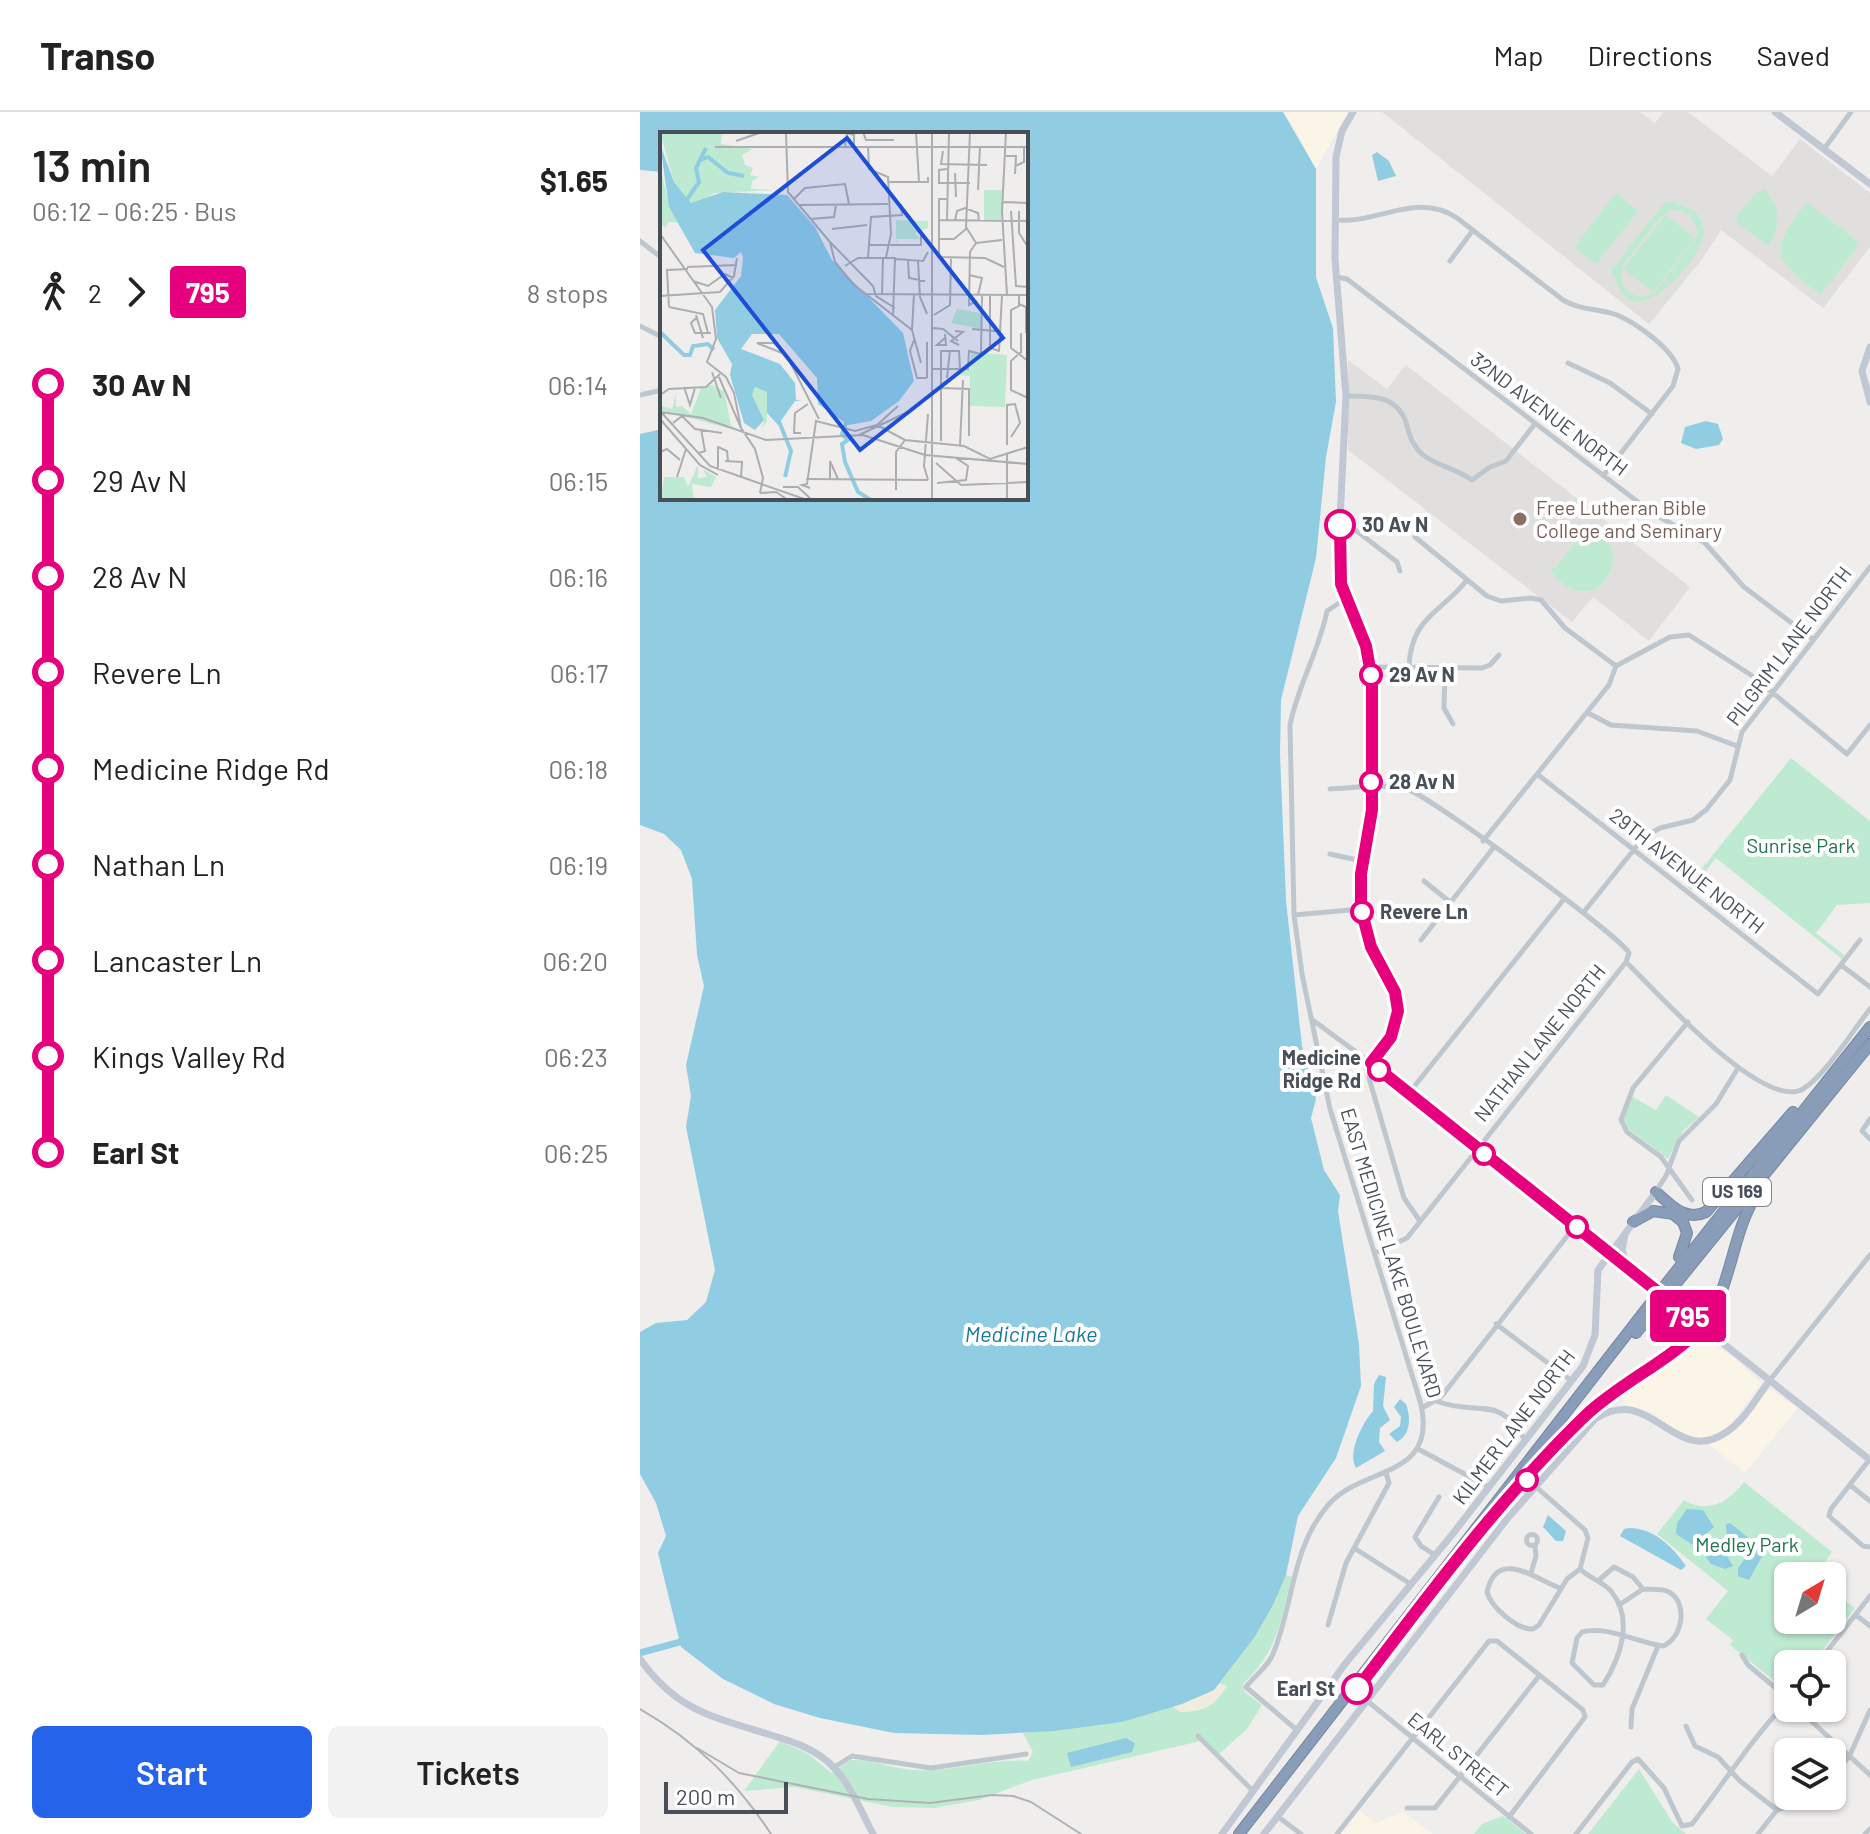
<!DOCTYPE html>
<meta charset="utf-8">
<style>
body{margin:0;font-family:Barlow,sans-serif;background:#f2f2f2;color:#222;height:100vh;display:flex;flex-direction:column;font-size:30px;white-space:nowrap}
*{box-sizing:border-box;margin:0}
p{font-size:26px;color:#767676}
.icon{flex:none;width:44px;height:44px;fill:none;stroke:currentColor;stroke-width:2;stroke-linecap:round;stroke-linejoin:round}
.map{position:relative;flex:1;overflow:hidden}
.sheet{display:flex;flex-direction:column;background:#fff;width:640px}
.sheet>*{flex:none}
.badge{padding:0 16px;border-radius:6px;font-size:28px;line-height:52px}
.needle{width:52px;rotate:38deg}
.buttons{position:absolute;left:1134px;top:1450px;display:grid;gap:16px}
.buttons a{display:grid;place-items:center;width:72px;height:72px;border-radius:12px;background:#fff;box-shadow:0 2px 6px #0004;font-size:40px}
.scale{position:absolute;left:24px;bottom:20px;width:124px;box-sizing:border-box;padding-left:8px;border:4px solid #474f59;border-top:0;font-size:22px;line-height:28px;white-space:nowrap;color:#474f59;-webkit-text-stroke:6px #fff;paint-order:stroke}
.map>.badge{position:absolute;translate:-50% -50%;box-shadow:0 0 0 4px #fff}
.legs{display:flex;align-items:center;gap:12px;height:88px;padding:0 32px;font-size:26px}
.legs p{margin-inline-start:auto}
.overview{display:flex;align-items:center;justify-content:space-between;height:136px;padding:0 32px}
h1{font-size:44px;font-weight:600;line-height:60px}
.button{display:flex;gap:16px;margin-top:auto;padding:16px 32px}
.button a{flex:1;height:92px;border-radius:12px;background:#2563eb;color:#fff;font-size:32px;font-weight:600;line-height:92px;text-align:center}
.button a+a{background:#f2f2f2;color:#222}
ul{padding:0 32px;list-style:none}
li{display:flex;align-items:center;gap:28px;height:96px;font-size:30px}
li i{display:grid;place-items:center;width:12px;height:100%;margin:0 10px;background:currentColor}
li i::after{content:'';width:20px;height:20px;margin:-10px;border:6px solid;border-radius:50%;background:#fff}
li p{margin-inline-start:auto}
li:first-child i{background:linear-gradient(#0000 50%,currentColor 0)}
li:last-child i{background:linear-gradient(currentColor 50%,#0000 0)}
header{display:flex;align-items:center;gap:48px;box-sizing:border-box;height:112px;padding:0 40px;background:#fff;border-bottom:2px solid #e0e0e0}
header strong{font-size:38px}
nav{display:flex;gap:44px;margin-inline-start:auto;font-size:28px}
main{display:flex;flex:1;min-height:0}
.map>svg:first-child{display:block}
.commercial{fill:#faf5e7}
.education{fill:#e1dfde}
.green{fill:#bfead2;fill-rule:evenodd}
.sand{fill:#f0ecdf}
.water{fill:#90cde3}
.lines{fill:none;stroke-linecap:round;stroke-linejoin:round}
.river{stroke:#90cde3;stroke-width:7}
.highway-casing{stroke:#7588a4;stroke-width:12}
.street{stroke:#bfc7ce;stroke-width:5}
.secondary{stroke:#bfc8d3;stroke-width:7}
.highway{stroke:#899db8;stroke-width:10}
.rail{stroke:#b0b2b7;stroke-width:2}
.secondary-bridge{stroke:#bfc8d3;stroke-width:7}
.line-1-casing{stroke:#fff;stroke-width:18}
.line-1{stroke:#e6007e;stroke-width:12}
.education-dot{fill:#8d6e63;stroke:#fff;stroke-width:3}
.stop-1-dot{fill:#fff;stroke:#e6007e;stroke-width:4}
.labels{text-anchor:middle;stroke-width:8;stroke-linejoin:round;paint-order:stroke}
.shield{fill:#fff;stroke:#7e848b;stroke-width:2}
.shield-label{font-size:18px;font-weight:bold;fill:#474f59}
.street-label{font-size:20px;fill:#474f59;stroke:#fff}
.education-label{font-size:20px;fill:#785e54;stroke:#fff;text-anchor:start}
.stop-label{font-size:20px;font-weight:bold;fill:#474f59;stroke:#fff;text-anchor:start}
.park-label{font-size:20px;fill:#1f734e;stroke:#fff}
.water-label{font-size:22px;font-style:italic;fill:#19789a;stroke:#fff}
.inset-river{fill:none;stroke:#90cde3;stroke-width:4}
.inset-road{fill:none;stroke:#acaeb2;stroke-width:2}
.view{fill:#1d4ed8;fill-opacity:0.15;stroke:#1d4ed8;stroke-width:4}
.inset-edge{fill:none;stroke:#474f59;stroke-width:4}
</style>
<header>
<strong>Transo</strong>
<nav><a>Map</a><a>Directions</a><a>Saved</a></nav>
</header>
<main>
<section class="sheet">
<div class="overview"><div><h1>13 min</h1><p>06:12 – 06:25 · Bus</p></div><b>$1.65</b></div>
<div class="legs"><svg class="icon" aria-label="walk" viewBox="0 0 24 24"><circle cx="13" cy="4" r="2"/><path d="M13 8l-2 6 4 7M11 14l-3 7M7 12l3-4h3l4 4"/></svg>2<svg class="icon" aria-label="forward" viewBox="0 0 24 24"><path d="M9 5l7 7-7 7"/></svg><b class="badge" style="background:#e6007e;color:#fff">795</b><p>8 stops</p></div>
<ul>
<li><i style="color:#e6007e"></i><b>30 Av N</b><p>06:14</p></li>
<li><i style="color:#e6007e"></i><span>29 Av N</span><p>06:15</p></li>
<li><i style="color:#e6007e"></i><span>28 Av N</span><p>06:16</p></li>
<li><i style="color:#e6007e"></i><span>Revere Ln</span><p>06:17</p></li>
<li><i style="color:#e6007e"></i><span>Medicine Ridge Rd</span><p>06:18</p></li>
<li><i style="color:#e6007e"></i><span>Nathan Ln</span><p>06:19</p></li>
<li><i style="color:#e6007e"></i><span>Lancaster Ln</span><p>06:20</p></li>
<li><i style="color:#e6007e"></i><span>Kings Valley Rd</span><p>06:23</p></li>
<li><i style="color:#e6007e"></i><b>Earl St</b><p>06:25</p></li>
</ul>
<div class="button"><a>Start</a><a>Tickets</a></div>
</section>
<div class="map">
<svg width="1230" height="1722" viewBox="0 0 1230 1722">
<rect width="100%" height="100%" fill="#f0eded"/>
<path class="commercial" d="M643 0H708L676 57 651 10Z
M1059 1223 1093 1245 1121 1271 1088 1317 1061 1327 1036 1320 1012 1301 985 1293 981 1279Z
M1129 1277 1158 1296 1105 1361 1068 1332 1093 1319Z
M718 1698 736 1711 763 1700 793 1722H700Z"/>
<path class="education" d="M742 0H1000L1015 11 1024 0H1048L1132 64 1160 27 1230 81V135L1183 196 1081 118 1060 150 1009 212Z
M708 248 747 277 766 253 1050 475 1009 529 953 485 932 510 708 338Z"/>
<path class="green" d="M1125 77C1141 95 1142 114 1128 134L1097 111 1096 105 1116 81Z
M976 81 998 99 956 152 934 135Z
M1031 89 1056 100C1062 109 1066 118 1062 129 1055 150 1015 198 991 188 977 183 979 168 970 160L1024 91ZM1031 98C1048 97 1058 108 1057 125L1015 180C1003 188 991 185 983 173L981 156 1021 104Z
M1167 90 1217 129 1218 134 1181 183C1131 143 1128 142 1167 90Z
M1025 103 1055 126 1013 180 983 157Z
M943 421 964 423 974 442C971 486 930 492 909 455L915 456Z
M1151 646 1230 709V791L1197 793 1176 821 1204 843 1202 847 1076 746 1051 778 1047 775Z
M1026 983 1059 1005 1043 1019 1028 1047 988 1017 983 1008 991 984 1016 998Z
M1104 1370 1192 1440 1179 1457 1187 1464H1148V1508H1192V1468L1199 1474 1194 1481 1215 1496 1172 1552H1148V1580L1090 1533 1093 1528 1066 1507 1088 1479 1017 1422 1044 1388C1069 1403 1089 1389 1104 1370Z
M646 1463 652 1465C640 1511 638 1538 603 1572L605 1580 622 1593 607 1617 579 1642 565 1628 392 1668 339 1688 294 1696 252 1695 155 1675 104 1679 140 1629 167 1641 192 1661 211 1648C232 1647 251 1656 272 1658 311 1661 350 1646 388 1649L393 1640 383 1621 482 1610 574 1578 614 1526Z
M999 1657 1033 1711 1046 1722H948Z
M863 1704 886 1722H834L842 1712Z"/>
<path class="sand" d="M579 1571 587 1574C575 1594 564 1600 540 1600L533 1595 574 1578Z"/>
<path class="water" d="M0 0H643L676 57V165L693 216 696 290 686 345 676 446 641 588 640 642 646 789 662 934 676 987 671 1006 684 1058 700 1083 698 1099 719 1232 721 1274 696 1346 658 1404 646 1463 633 1493 614 1526 574 1578 542 1592 482 1610 414 1619 341 1623 254 1621 180 1606 134 1592 83 1567 41 1535 18 1441 26 1424 16 1391 0 1362V1220L16 1211 47 1208 66 1190 75 1158 46 1015 51 984 46 953 64 874 57 843 52 767 41 738 24 722 0 713V322L22 317V386H386V22H22V60L0 58Z
M737 40 749 49 756 64 738 69 732 43Z
M1066 309 1078 312 1083 327 1079 333 1056 337 1041 331 1045 315Z
M739 1263 746 1265 743 1294 750 1308 740 1316 739 1330 745 1339 716 1356C707 1342 722 1311 733 1299L734 1272Z
M760 1287 766 1292C771 1306 771 1322 757 1330L749 1322 760 1314 761 1305 754 1295Z
M1047 1397 1063 1398 1074 1415 1053 1433 1036 1422 1037 1411Z
M908 1403 926 1419 923 1429H916L903 1415Z
M1090 1411 1125 1439 1109 1468 1098 1464V1456L1106 1445 1087 1428 1086 1412Z
M989 1416C1014 1416 1033 1435 1046 1454L1041 1458 980 1424 984 1417Z
M1077 1427 1093 1454 1085 1457 1071 1452 1066 1445 1068 1433Z
M486 1626 495 1631 492 1640 431 1655 427 1641Z"/>
<g class="lines">
<path class="river" d="M0 1541 40 1530 46 1523"/>
<defs>
<path id="highway" d="M1016 1080C1031 1093 1045 1110 1066 1100L1153 1000
M1032 1101 1043 1110 1047 1121 1039 1145
M993 1110 1013 1099 1034 1102
M996 1221 1230 932
M848 1409C884 1371 918 1326 958 1293 992 1264 1039 1248 1065 1211 1093 1172 1091 1121 1118 1080
M599 1722 1007 1196 1230 915"/>
</defs>
<use href="#highway" class="highway-casing"/>
<path class="street" d="M1184 37 1211 0
M695 108C739 112 776 79 817 106L923 188C941 199 958 196 977 203 996 211 1033 237 1038 257L1033 274 964 363
M0 129 22 146
M810 149 833 118
M697 165 707 167 1011 400 1065 431 1104 475 1173 527
M0 214 22 225
M928 251 970 271 1012 302
M0 283 22 278
M706 284C732 284 759 283 767 314 770 325 773 334 782 342 796 354 816 356 832 368L850 355 866 349 894 313
M701 407 757 450 760 459
M775 425 847 484 861 489 891 486 901 488 925 516 976 554
M976 554 1030 525 1049 523 1111 563 1207 642 1230 613
M731 555 842 556 850 553 859 543
M769 555C771 505 800 502 827 468
M805 556 804 596 813 612
M948 601 971 613 1057 619 1097 634
M897 662 1178 882 1220 828
M690 677C715 676 745 671 769 678 791 685 981 825 989 841L986 850 767 1126 735 1141
M843 729 969 573 976 554
M690 742 722 749
M784 769 810 790
M943 801 1004 725 1020 716 1053 708 1066 698 1090 668 1102 620 1230 455
M654 803 721 797
M781 828 854 735
M986 850C1015 878 1123 1000 1163 977 1185 964 1213 918 1230 897
M1201 853 1230 875
M674 909 731 951 729 966 764 1086 780 1109
M1048 910 993 976 981 1008 987 1020 1021 1045 1052 1088
M769 981 924 787
M1230 1007 1222 1019 1230 1027
M1016 1079 1026 1064 1039 1029 1076 992 1098 956
M856 1212 932 1269
M1130 1268 1230 1143
M796 1289C838 1305 859 1281 885 1328
M782 1296 801 1285 935 1114
M778 1337 849 1375
M1229 1348 1191 1397 1189 1404 1223 1434 1230 1435
M894 1373 945 1418 948 1426 940 1457C949 1466 962 1469 971 1479 994 1507 981 1545 963 1573H954L932 1551 937 1526 942 1520C966 1513 998 1531 1023 1534 1042 1527 1049 1491 1029 1480 1021 1476 1012 1478 1003 1477
M1210 1373 1230 1389
M886.5 1428a5.5 5.5 0 1 1 11 0a5.5 5.5 0 1 1-11 0Z
M714 1436 769 1471
M795 1443 781 1434 775 1425 799 1385
M891 1461 896 1444 895 1434
M958 1469 974 1455 993 1465 1003 1477 979 1493
M920 1476C898 1469 857 1434 847 1480 851 1495 877 1518 893 1517L899 1513 927 1467 940 1457
M1216 1503 1230 1514
M688 1513 706 1451 749 1371 746 1361
M1102 1543 1108 1553 1148 1586
M1177 1552 1230 1484
M726 1588 891 1722
M1157 1596 1230 1663
M1046 1614 1055 1634 1078 1645 1100 1669 1137 1698
M991 1615 992 1597 1018 1534
M658 1619 606 1575C615 1563 628 1555 633 1542 654 1492 651 1435 689 1392 724 1353 800 1367 780 1289L690 997 662 862 654 803 650 613C658 573 679 539 687 499L705 487
M558 1624 613 1679
M193 1656 212 1644 291 1656 386 1642
M1192 1666 1210 1643 1230 1598
M767 1696H795L899 1564
M637 1704 661 1722
M697 1722 849 1529H857L943 1598 945 1605 869 1705
M936 1722 992 1650 998 1647 1024 1676 1042 1714 1052 1712C1084 1671 1112 1626 1148 1589
M1118 1722 1137 1698 1177 1684
M1225 1722 1230 1717"/>
<path class="secondary" d="M713 0 702 19 696 45 695 147 706 284 698 449 705 487 726 534 731 559 732 698 721 762V797L731 835 755 880 758 899 751 925 731 951 1004 1169
M1135 0 1230 72
M1230 235 1222 259 1230 290
M985 1123 982 1138 987 1153
M1031 1190 1230 1348
M0 1547C37 1599 73 1605 131 1623 151 1629 170 1635 187 1649 209 1668 220 1697 233 1722
M582 1722 705 1552 811 1424 943 1254 955 1223 958 1158 1016 1080
M624 1722 867 1407 955 1307C1011 1270 1034 1355 1085 1321 1103 1310 1117 1286 1129 1269"/>
<use href="#highway" class="highway"/>
<path class="rail" d="M0 1597C56 1629 96 1669 131 1722
M57 1636 99 1661 228 1687 290 1691 352 1683 373 1684 391 1690 441 1722"/>
<path class="secondary-bridge" d="M1004 1169 1031 1190"/>
</g>
<g class="lines">
<defs>
<path id="line-1" d="M700 413 701 472 726 534 732 568V698L721 762V797L731 835 755 880 758 899 751 925 731 951 1062 1215C1027 1251 981 1270 945 1304 860 1386 789 1483 717 1577"/>
</defs>
<use href="#line-1" class="line-1-casing"/>
<use href="#line-1" class="line-1"/>
</g>
<circle class="education-dot" cx="880" cy="407" r="8"/>
<g class="stop-1-dot">
<circle cx="700" cy="413" r="14"/>
<circle cx="731" cy="563" r="10"/>
<circle cx="731" cy="670" r="10"/>
<circle cx="722" cy="800" r="10"/>
<circle cx="739" cy="958" r="10"/>
<circle cx="844" cy="1042" r="10"/>
<circle cx="937" cy="1115" r="10"/>
<circle cx="887" cy="1368" r="10"/>
<circle cx="717" cy="1577" r="14"/>
</g>
<g class="labels">
<rect class="shield" x="1063" y="1066" width="68" height="28" rx="6"/>
<g class="shield-label">
<text x="1097" y="1086">US 169</text>
</g>
<g class="street-label">
<text transform="translate(909 302) rotate(37)" y="7">32ND AVENUE NORTH</text>
<text transform="translate(1149 534) rotate(-53)" y="7">PILGRIM LANE NORTH</text>
<text transform="translate(1047 759) rotate(38)" y="7">29TH AVENUE NORTH</text>
<text transform="translate(900 931) rotate(-51)" y="7">NATHAN LANE NORTH</text>
<text transform="translate(751 1141) rotate(73)" y="7">EAST MEDICINE LAKE BOULEVARD</text>
<text transform="translate(874 1315) rotate(-53)" y="7">KILMER LANE NORTH</text>
<text transform="translate(818 1643) rotate(39)" y="7">EARL STREET</text>
</g>
<g class="education-label">
<text x="896" y="403">Free Lutheran Bible<tspan x="896" dy="23">College and Seminary</tspan></text>
</g>
<g class="stop-label">
<text x="722" y="420">30 Av N</text>
<text x="749" y="570">29 Av N</text>
<text x="749" y="677">28 Av N</text>
<text x="740" y="807">Revere Ln</text>
<text x="721" y="953" text-anchor="end">Medicine<tspan x="721" dy="23">Ridge Rd</tspan></text>
<text x="695" y="1584" text-anchor="end">Earl St</text>
</g>
<g class="park-label">
<text x="1161" y="741">Sunrise Park</text>
<text x="1107" y="1440">Medley Park</text>
</g>
<g class="water-label">
<text x="391" y="1230">Medicine Lake</text>
</g>
</g>
<g transform="translate(20 20)">
<rect width="368" height="368" fill="#f0eded"/>
<path d="M0 0H62L61 12 93 17 82 23 85 33 93 36 90 43 99 45 92 49 91 57 115 58 54 61 37 73 31 71 14 50ZM0 35 11 79 22 91 8 90 6 96 0 91ZM324 58H344L341 88H324ZM236 88 268 89V96L255 101 260 107H237L236 113ZM297 177 321 181V197L291 191ZM311 220 347 223 345 275 310 274V244L297 243 299 238H310ZM52 253 64 259 71 293 82 300 0 278 2 274 12 277 16 262V275L22 274 31 282 41 256ZM95 255 107 260V289L102 296 104 288 92 263ZM38 333V346L47 345 43 337 56 345 51 355 32 352 34 368H1L4 345H24L28 355Z" fill="#bfead2"/>
<path d="M0 12 14 50 31 71 63 60 127 63 155 95 172 128 243 201 254 249 239 269 211 289 188 293 158 272 157 246 119 202H92L81 217 120 232 135 251 136 268 142 269H135L118 293 107 281V260L95 255 92 263 104 288 95 298 84 291 70 243 72 232 57 206 55 178 81 144 83 126 81 120 74 126 35 121 9 75Z" fill="#90cde3"/>
<path class="inset-river" d="M40 28 48 25 68 41 84 44M26 69 39 50 36 36 46 16M0 200 24 223H30L33 214 48 212 54 218M188 286 182 302 188 308 182 312 185 330 198 360 211 368M118 287 131 319 125 345"/>
<path class="inset-road" d="M126 0 128 60 170 110 175 130 193 152 252 198M203 0 206 8H234M256 0 259 50M272 0V368M310 0 306 95 316 111M346 0 342 79 347 163M76 9 102 0M185 14 187 1 194 3V14M208 14 209 37 228 45 231 102 226 125M55 15H368M283 19 281 32 327 33M346 24H356L355 42M355 34 364 30V15M287 37 279 38V51H310M295 41 296 65M229 50H268V45M318 58 320 14M134 67 145 56 185 52 189 72M287 67H279V125L325 126 344 135M343 70 368 71M140 73 228 72M351 79 356 154 368 155M359 79V101L368 115M151 87 174 85 176 73M279 88 368 89M287 88 289 0M295 89 297 79 305 76 318 81 319 89M172 97 207 93M0 102 52 175 56 207 47 230 66 245 74 261 81 296 95 317 103 346 100 361M279 107H294L306 97M170 110 213 154 216 164 235 176M316 111 310 120 309 173 317 169M316 111 342 108M208 113H261V103M208 126 211 85 242 83 241 72M236 127 263 129 268 120M248 128 249 146 265 149M258 129 260 165 267 182M185 134 198 126H235L233 184M27 135 77 133M309 143 322 146 318 163M33 149 48 154 65 142 73 146M204 162 368 163M222 162 223 125M254 162 252 198 261 231M330 163V216L339 219 342 163M359 163V174L351 178V216L368 229M0 164 60 160 74 144 77 126M359 172 366 175V201M9 175 7 138 28 137M9 175 43 182 48 201M36 183 43 206M274 183 290 173 291 125M36 186 31 191 35 201H51M273 196 283 197 298 209M312 197 336 199M295 199 303 200 291 209 299 213M361 201V220L351 229V258L368 266M285 206 277 213H286L285 202M254 208 250 219 257 246H267M267 210V246M122 221 97 211H113L116 212 129 228 159 287M272 237H308L309 219 321 222 322 163M52 240 61 266M59 245 81 296M287 246 290 218M24 255 30 273 35 256M281 256 309 257V304M0 263 9 257 46 255 60 242M0 279 50 334 147 368M0 280 43 286 106 308 203 303 265 323 368 332M268 282 264 334 268 348M0 287 40 333 58 343M13 291 22 284 35 297 62 301M217 293 245 308 304 314 330 327 368 315M141 301H134L135 281 148 272M199 303 252 278M281 309V219H299L300 237M300 313 303 248M347 313V273L355 272 360 291 351 305M0 320 7 317 20 328M39 321 45 319 41 297M65 329 82 330 81 346M276 331 301 353 368 350M58 337V315L67 319 68 329M17 345 26 317M146 347 268 348M170 347V329L178 347M277 351 306 348 308 334 296 326M123 355H138L152 368M150 356 142 353 147 352 156 289 195 299 217 293 238 274M236 358V320L245 308M100 361 116 360 128 368M347 368V322"/>
<path class="view" d="M187 6 343 206 200 318 43 118Z"/>
<rect width="368" height="368" class="inset-edge"/>
</g>
</svg>
<div class="buttons">
<a><svg class="needle" viewBox="-14 -14 28 28"><path d="M0-13l5 13h-10z" fill="#e53935"/><path d="M0 13l5-13h-10z" fill="#767676"/></svg></a>
<a><svg class="icon" aria-label="locate" viewBox="0 0 24 24"><circle cx="12" cy="12" r="6"/><path d="M12 2v4M12 18v4M2 12h4M18 12h4"/></svg></a>
<a><svg class="icon" aria-label="layers" viewBox="0 0 24 24"><path d="M12 4l9 5-9 5-9-5zM3 14l9 5 9-5"/></svg></a>
</div>
<div class="scale">200 m</div>
<b class="badge" style="left:1048px;top:1204px;background:#e6007e;color:#fff">795</b>
</div>
</main>
